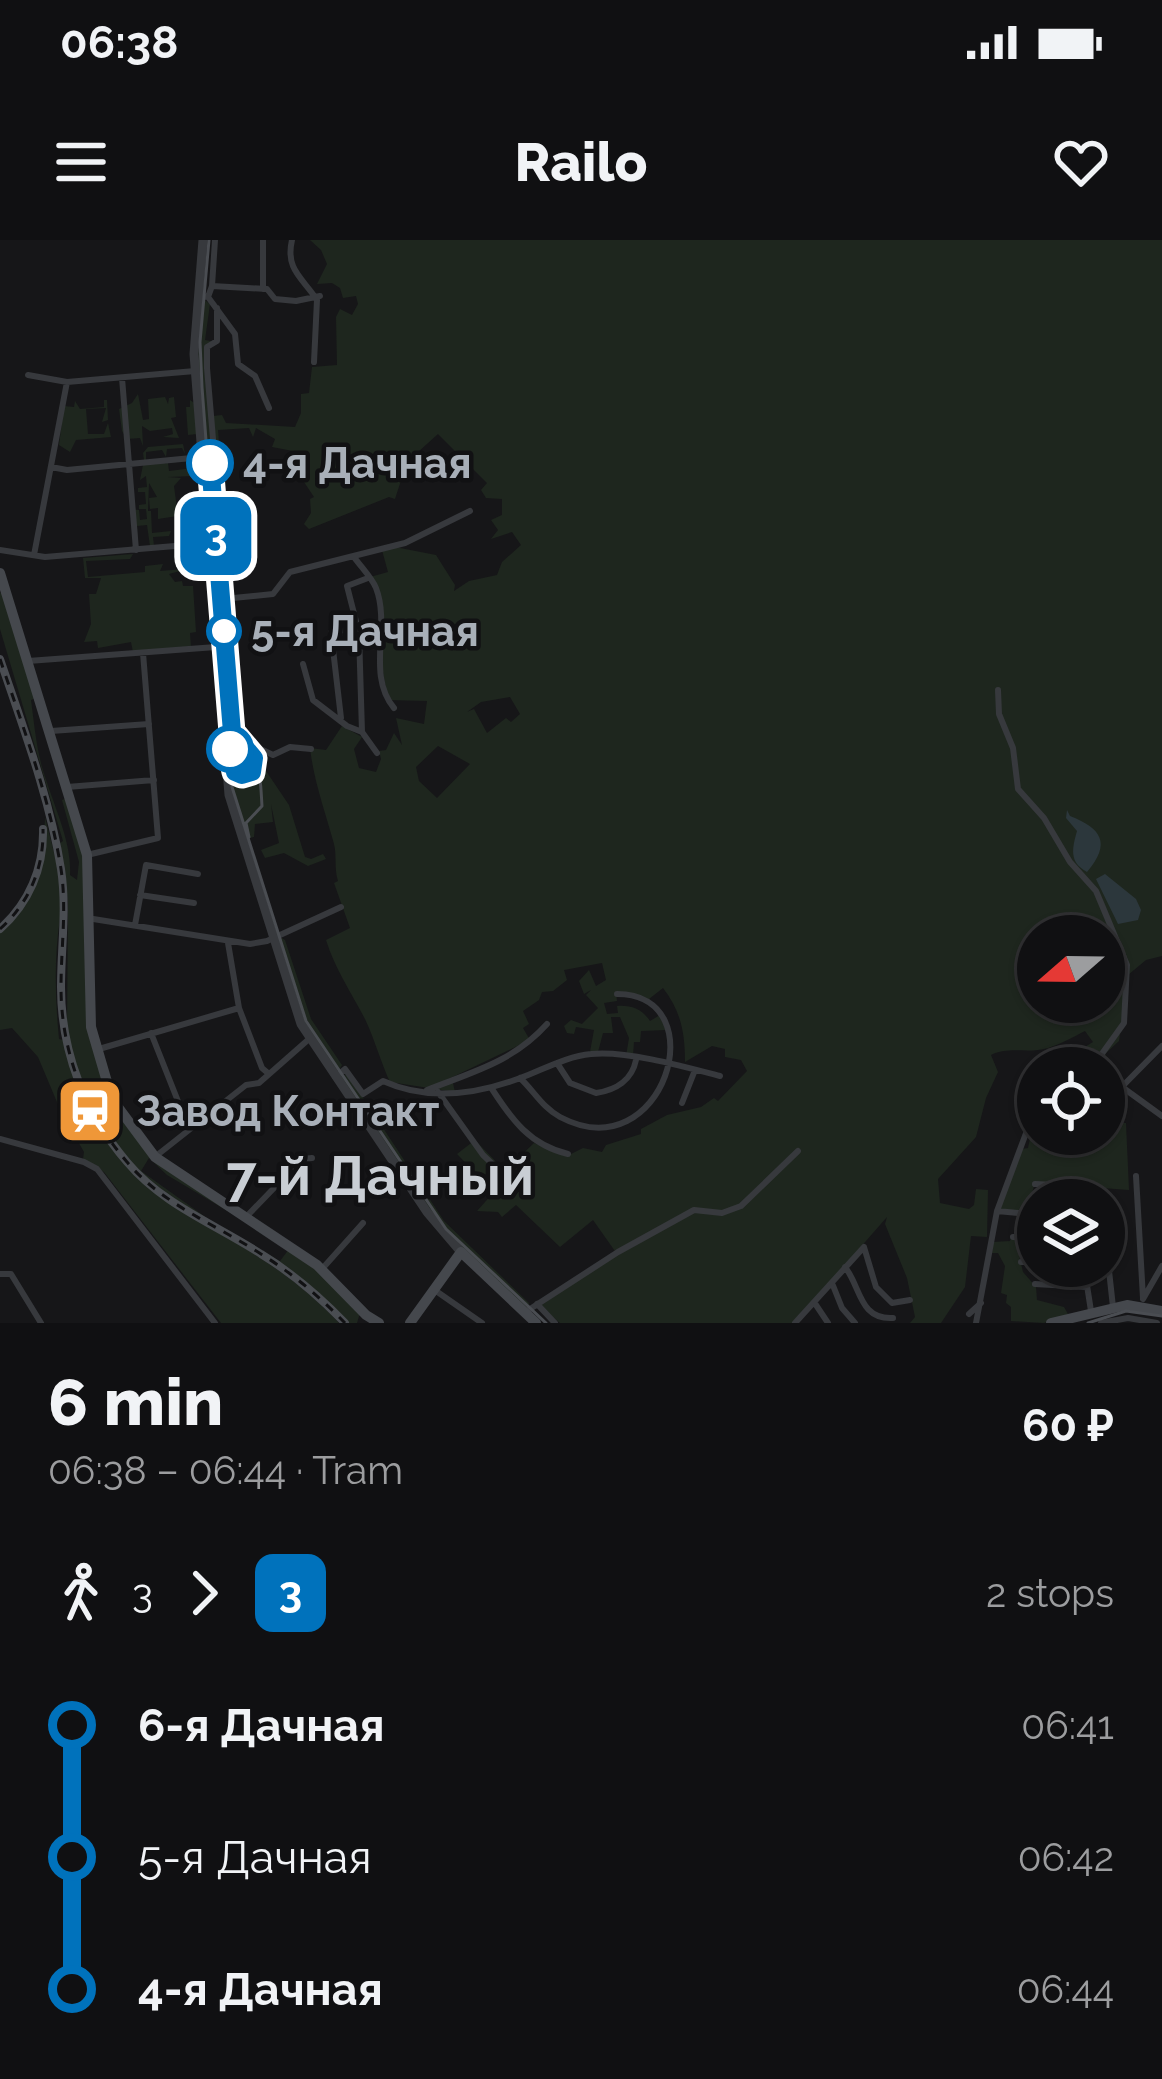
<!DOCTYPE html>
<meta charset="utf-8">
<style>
body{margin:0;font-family:Raleway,sans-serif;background:#1e1e20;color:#f1f3f6;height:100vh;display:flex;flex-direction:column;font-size:45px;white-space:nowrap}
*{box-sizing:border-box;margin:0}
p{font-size:39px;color:#9c9d9f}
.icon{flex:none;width:66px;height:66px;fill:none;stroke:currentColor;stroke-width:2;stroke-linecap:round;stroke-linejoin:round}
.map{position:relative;height:1083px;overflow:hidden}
.details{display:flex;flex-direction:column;background:#101012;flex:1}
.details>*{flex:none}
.badge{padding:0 24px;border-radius:18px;font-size:42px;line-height:78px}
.needle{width:78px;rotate:250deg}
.tools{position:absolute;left:1017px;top:675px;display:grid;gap:24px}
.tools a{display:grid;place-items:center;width:108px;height:108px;border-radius:50%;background:#101012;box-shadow:0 3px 9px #0004,0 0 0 3px #303032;font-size:60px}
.map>.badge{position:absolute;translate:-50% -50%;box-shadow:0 0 0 6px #fff}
.legs{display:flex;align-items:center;gap:18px;height:132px;padding:0 48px;font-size:39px}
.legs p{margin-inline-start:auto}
.headline{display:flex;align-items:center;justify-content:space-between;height:204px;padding:0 48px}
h1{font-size:66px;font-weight:800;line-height:90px}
ul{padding:0 48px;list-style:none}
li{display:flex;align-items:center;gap:42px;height:132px;font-size:45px}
li i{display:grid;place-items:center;width:18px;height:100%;margin:0 15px;background:currentColor}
li i::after{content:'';width:30px;height:30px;margin:-15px;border:9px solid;border-radius:50%;background:#101012}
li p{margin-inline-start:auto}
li:first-child i{background:linear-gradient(#0000 50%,currentColor 0)}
li:last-child i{background:linear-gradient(currentColor 50%,#0000 0)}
.status{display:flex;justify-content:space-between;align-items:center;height:84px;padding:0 60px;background:#101012;direction:ltr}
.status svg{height:33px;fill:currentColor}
header{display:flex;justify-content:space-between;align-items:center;height:156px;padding:0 48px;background:#101012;font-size:54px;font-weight:800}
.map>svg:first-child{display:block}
.green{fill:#1e261e;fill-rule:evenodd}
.water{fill:#2c373c}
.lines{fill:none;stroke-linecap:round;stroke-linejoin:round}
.minor{stroke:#37393d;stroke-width:6}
.tertiary{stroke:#37393d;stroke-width:9}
.secondary{stroke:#45484d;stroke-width:10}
.tram{stroke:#4a4d52;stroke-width:3}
.rail-casing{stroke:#4a4d52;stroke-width:8}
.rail{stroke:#111113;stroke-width:3;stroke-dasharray:9;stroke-linecap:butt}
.line-1-casing{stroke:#fff;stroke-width:27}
.line-1{stroke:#0072bc;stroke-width:18}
.stop-1-dot{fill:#fff;stroke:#0072bc;stroke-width:6}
.labels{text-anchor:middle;stroke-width:9;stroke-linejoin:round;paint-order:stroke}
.stop-label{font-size:42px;font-weight:bold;fill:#a8afb8;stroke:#111113;text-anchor:start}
.poi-label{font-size:42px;font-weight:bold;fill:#a8afb8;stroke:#111113;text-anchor:start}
.district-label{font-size:54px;font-weight:bold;fill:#c9ced4;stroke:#111113}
</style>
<div class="status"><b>06:38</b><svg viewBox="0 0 49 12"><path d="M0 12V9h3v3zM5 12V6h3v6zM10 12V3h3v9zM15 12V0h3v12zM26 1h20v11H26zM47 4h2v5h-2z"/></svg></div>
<header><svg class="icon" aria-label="menu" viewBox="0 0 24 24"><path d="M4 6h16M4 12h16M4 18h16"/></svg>Railo<svg class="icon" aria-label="heart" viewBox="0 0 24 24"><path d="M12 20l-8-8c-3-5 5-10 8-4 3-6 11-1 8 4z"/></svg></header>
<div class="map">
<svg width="1162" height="1083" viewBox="0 0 1162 1083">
<rect width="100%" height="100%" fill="#161618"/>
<path class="green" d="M310 0H1162V716L1146 720 1128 735 1119 801 1105 814 1114 829 1104 836V828H1057L1056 825 1093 802 1085 791C1073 797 1061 804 1048 808 1028 814 1009 806 991 815L998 832 986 858 976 897 938 939 940 963 969 969 974 965 976 949 988 950 987 997 971 996 965 1047 941 1083H910L915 1077 907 1038 885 984 887 977 794 1083H560L540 1066 617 1014 593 980 560 1007 516 965 502 977 498 972 477 971 494 952 457 914 475 900 505 931 534 903 567 916 583 908 602 912 606 905 641 894V889L667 875 701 867 714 858 718 861 747 831 741 820 725 817V809L712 806 685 822C685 793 681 771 663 748L649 759 616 752 617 761 604 763 607 774 618 773 617 766C631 765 642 769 650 781L660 775 666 790 641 791 640 802H634L633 816H626L629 798 620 777H611L613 793H603L598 812H590L594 790 576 787 574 794 567 793 564 786 571 780 582 784 598 768 586 755 591 750 584 754 579 741 589 730 596 746 606 740 602 723 564 730 567 740 553 751 542 752 539 760 523 771 529 784 523 788 530 800 440 843 452 839 455 852 390 842C381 823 375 800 365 779 351 752 335 729 326 700L350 688 334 643 338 641C334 628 337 616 334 604 325 571 314 542 310 508L326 510 342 486 362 497 354 509 359 528 376 532 381 519 379 511 386 510 394 493 402 505 396 478 424 484 427 461 388 460 380 415 384 377 370 337 388 332 382 310 395 307 436 315 455 345 454 351 469 341 497 335 502 322 521 305 512 292 491 299 498 290 491 280 502 275V259L486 258 481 250 487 243 438 194 407 222 395 259 389 257 309 289 304 284 311 273 310 259 314 257 298 233 291 232 293 211 272 207 275 199 256 188 253 197 249 188 218 190 219 203 216 201 213 176 222 175 226 183 295 187 301 173V154L309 153 312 127 337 125 336 77 340 69 352 75 358 64 356 56 343 58 340 48 332 43 317 44 327 24 321 10ZM510 457 520 474 511 482 506 478 487 493 474 469 467 472 481 462ZM438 506 470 524 437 558 419 541 416 527ZM1038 696H1104V762H1038Z
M203 59 210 64 205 100 216 102 208 105 214 209 210 210 212 229 215 230 219 298 214 300 196 132Z
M138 154 143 180 149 179 148 159 165 157 168 164 169 158 174 157 176 177 171 178 179 198 163 197 173 194 172 188 150 191 142 186 143 206 140 198 127 199 122 191 119 169 132 163Z
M104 160H107L108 180 102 182 106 168 86 169 88 194H104L108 183 111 197 76 200 70 212 59 205 64 166 74 167 75 161 80 169 104 167Z
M190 160 197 165 201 214 198 220 168 223 169 231 193 228V236L168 237 181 238 174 246 177 269 184 275 158 279V268L150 269 149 258 157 257 149 243 148 271H151L152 293 171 291 169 296 153 297 154 306 170 305 141 309 150 306 147 285 137 286 138 306H134V277L131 279 130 269 139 270 140 280 147 279 146 269H139V265L146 264 145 252H138V248L147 247 146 236 140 240 143 225 133 224 144 220 143 213 148 207 183 204 185 214 182 208 167 209 166 217 162 210 146 212V220L164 219 166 224 167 218 198 215 197 194 188 195 186 167H190Z
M189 309 194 311 195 327 169 334 175 342 182 341 183 346H193L196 392 190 393 191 407 133 412 131 402 98 408 97 401 84 402 91 384 89 354H96L101 338H85L83 318 133 314 130 319 86 321 88 337 145 332V326L163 324 160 331 184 329 183 312 174 310Z
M3 352 36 458 31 460C34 482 36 505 42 527 53 565 72 601 70 635L77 640 79 622 62 560 65 559 84 615 88 785 104 847 96 852 109 884 120 878 151 917 246 982 167 935 149 918 141 931 211 981 280 1021 289 1009 320 1031 360 1073 357 1083H348L280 1023 156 948 128 921 105 888 80 839 67 792 68 662 60 603 63 601 0 389V353Z
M226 417 237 493 262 513 266 531 289 565 305 617 311 619 323 614 326 619 308 626 284 613 265 618 261 610 279 603 271 564 273 582 255 584 254 597 244 599 230 553 222 418Z
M45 577C52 608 66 646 60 678 54 718 55 758 59 799L63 800C111 987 229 965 339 1083H221L104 932 83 919 84 912 76 898 73 900 38 817 12 788 0 790V693C37 659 43 623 45 577Z
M280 697 285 700 311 779 342 825 338 832 311 800 275 699Z
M342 834 349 836 444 981 529 1063 528 1070 447 996 339 837Z
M1104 882 1126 883 1129 950 1035 943 1026 973 1000 969 1022 909 1028 908 1033 885 1039 903 1051 908 1057 900 1104 894Z
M1011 997 1015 998 1023 1032 1036 1047 1037 1060 1064 1067 1068 1074 1044 1083 1011 1081V1067L1006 1063 1007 1055 1001 1053 1005 1026 998 1013H992L993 1002 1010 1001Z"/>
<path class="water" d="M1067 570 1070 576C1101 588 1112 603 1087 632 1069 622 1072 609 1077 591L1066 578Z
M1105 634 1136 659 1141 670 1138 680 1118 684 1096 639Z"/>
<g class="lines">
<path class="minor" d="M292 0C285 30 303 38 317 60L314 122
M212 46 215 0
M263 49V0
M198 56 208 57 235 94 238 124 255 136 269 168
M208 57 212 46 267 49 275 59 296 61 320 56
M217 68V101L207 107V128L238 493 242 500 273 515 290 507 311 509
M28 135 67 142 195 131
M122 138 136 310
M51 227 67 230 202 217
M0 310 45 317 222 302
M34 315 67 142
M354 317C361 327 372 338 376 348 391 387 366 434 394 468
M368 338 347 346 359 393 362 492 377 513
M213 360 273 354 290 332 405 303 470 271
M28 421 216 407
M303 424 313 460 347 486 362 492
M998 450 999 474 1013 508 1018 549 1044 578 1070 622 1096 651 1127 725 1124 783 1096 822 1085 828
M341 478 331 392 357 388
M51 491 149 484
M67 547 154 540
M87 615 158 598 143 413
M140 655 194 663
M87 678 250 704 267 701 341 667
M135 685 146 625 198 634
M228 703 239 768 262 828 269 834
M151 793 189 889
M99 809 239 768
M557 823 570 843 596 853C616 850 632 840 636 820
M335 837 345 829 363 854 383 841C429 862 481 854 528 835 548 827 569 816 591 814 625 810 686 827 720 836
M520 838C534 851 542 867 560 877 664 932 717 754 617 754
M1122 847 1162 876
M492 849C512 880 530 905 568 914
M427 850C472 832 513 822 547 784
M438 852 483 915 503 934
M682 863 695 830
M1104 865 1162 806
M0 899 84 922 97 929 215 1083
M156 916 246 845 259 843 309 799
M1136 936 1143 1058
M1035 944 1075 946 1079 960
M997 971 1038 975
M246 977 302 919 312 918
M1105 994 1113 1067
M1013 997 1038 998
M1021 1022H1038
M1084 1026 1091 1071
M845 1027C861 1047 859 1080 893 1078
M322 1029 363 983
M0 1034H11L41 1083
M832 1043 842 1068 855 1083
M1035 1044 1087 1047
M436 1051 482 1083
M1143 1059 1162 1026
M814 1062 828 1083
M537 1064 555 1083
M527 1071 618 1012 694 970 722 973 741 966 798 911
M969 1074 981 1063
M795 1083 864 1007 876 1047 892 1063 910 1060
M976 1083 997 971 1038 861
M1101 1083 1128 1078 1157 1083"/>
<path class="tertiary" d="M203 0 194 114 229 555 301 784 427 972 461 1012"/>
<path class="secondary" d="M0 333 87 615 91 787 112 859 155 917 317 1025 366 1075 379 1083
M410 1083 461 1012 536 1083
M1051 1083 1127 1065 1162 1071"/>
<path class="tram" d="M209 0 200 102 202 147 232 547 306 781 446 989 546 1083
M229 485C232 505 244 502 253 515 261 528 261 552 262 566L246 583 249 597
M1088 1083 1126 1071 1162 1076"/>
<defs>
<path id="rail" d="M0 419C23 487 50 559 61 629 67 669 61 707 61 747 61 812 85 873 127 922 163 965 215 984 261 1014 292 1033 320 1057 345 1083
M0 689C29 663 44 628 43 589"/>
</defs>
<use href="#rail" class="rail-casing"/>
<use href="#rail" class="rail"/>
</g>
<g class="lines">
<defs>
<path id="line-1" d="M210 223 232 492 254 518 252 532 242 535 235 532 230 509"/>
</defs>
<use href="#line-1" class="line-1-casing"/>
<use href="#line-1" class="line-1"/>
</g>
<defs>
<symbol id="station-square" viewBox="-11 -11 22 22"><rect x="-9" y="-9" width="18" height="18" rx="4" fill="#ef9738" stroke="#111113"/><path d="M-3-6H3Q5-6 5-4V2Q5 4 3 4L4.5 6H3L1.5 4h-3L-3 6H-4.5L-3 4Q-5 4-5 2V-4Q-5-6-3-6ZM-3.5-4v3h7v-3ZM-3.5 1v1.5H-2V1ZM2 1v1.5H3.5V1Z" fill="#fff"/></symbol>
</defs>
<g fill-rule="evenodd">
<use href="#station-square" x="52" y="833" width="76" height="76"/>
</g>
<g class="stop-1-dot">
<circle cx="210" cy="223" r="21"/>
<circle cx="224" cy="391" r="15"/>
<circle cx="230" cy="509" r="21"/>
</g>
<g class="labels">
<g class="stop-label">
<text x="243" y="238">4-я Дачная</text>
<text x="251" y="406">5-я Дачная</text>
</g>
<g class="poi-label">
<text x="136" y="886">Завод Контакт</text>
</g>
<g class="district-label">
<text x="380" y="955">7-й Дачный</text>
</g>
</g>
</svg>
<div class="tools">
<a><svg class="needle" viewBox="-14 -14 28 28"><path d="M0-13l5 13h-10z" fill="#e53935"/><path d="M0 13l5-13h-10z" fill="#9c9d9f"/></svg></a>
<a><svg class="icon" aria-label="locate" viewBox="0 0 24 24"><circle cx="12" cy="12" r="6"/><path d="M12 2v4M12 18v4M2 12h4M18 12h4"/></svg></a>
<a><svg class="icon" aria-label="layers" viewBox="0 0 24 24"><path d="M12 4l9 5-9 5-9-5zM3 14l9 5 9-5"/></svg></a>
</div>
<b class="badge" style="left:216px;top:296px;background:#0072bc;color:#fff">3</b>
</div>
<section class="details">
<div class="headline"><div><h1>6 min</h1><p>06:38 – 06:44 · Tram</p></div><b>60 ₽</b></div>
<div class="legs"><svg class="icon" aria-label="walk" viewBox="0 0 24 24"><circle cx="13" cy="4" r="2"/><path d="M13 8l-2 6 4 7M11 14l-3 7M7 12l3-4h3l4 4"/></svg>3<svg class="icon" aria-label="forward" viewBox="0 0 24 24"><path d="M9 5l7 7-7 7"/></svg><b class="badge" style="background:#0072bc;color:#fff">3</b><p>2 stops</p></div>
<ul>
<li><i style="color:#0072bc"></i><b>6-я Дачная</b><p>06:41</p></li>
<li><i style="color:#0072bc"></i><span>5-я Дачная</span><p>06:42</p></li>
<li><i style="color:#0072bc"></i><b>4-я Дачная</b><p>06:44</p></li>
</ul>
</section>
